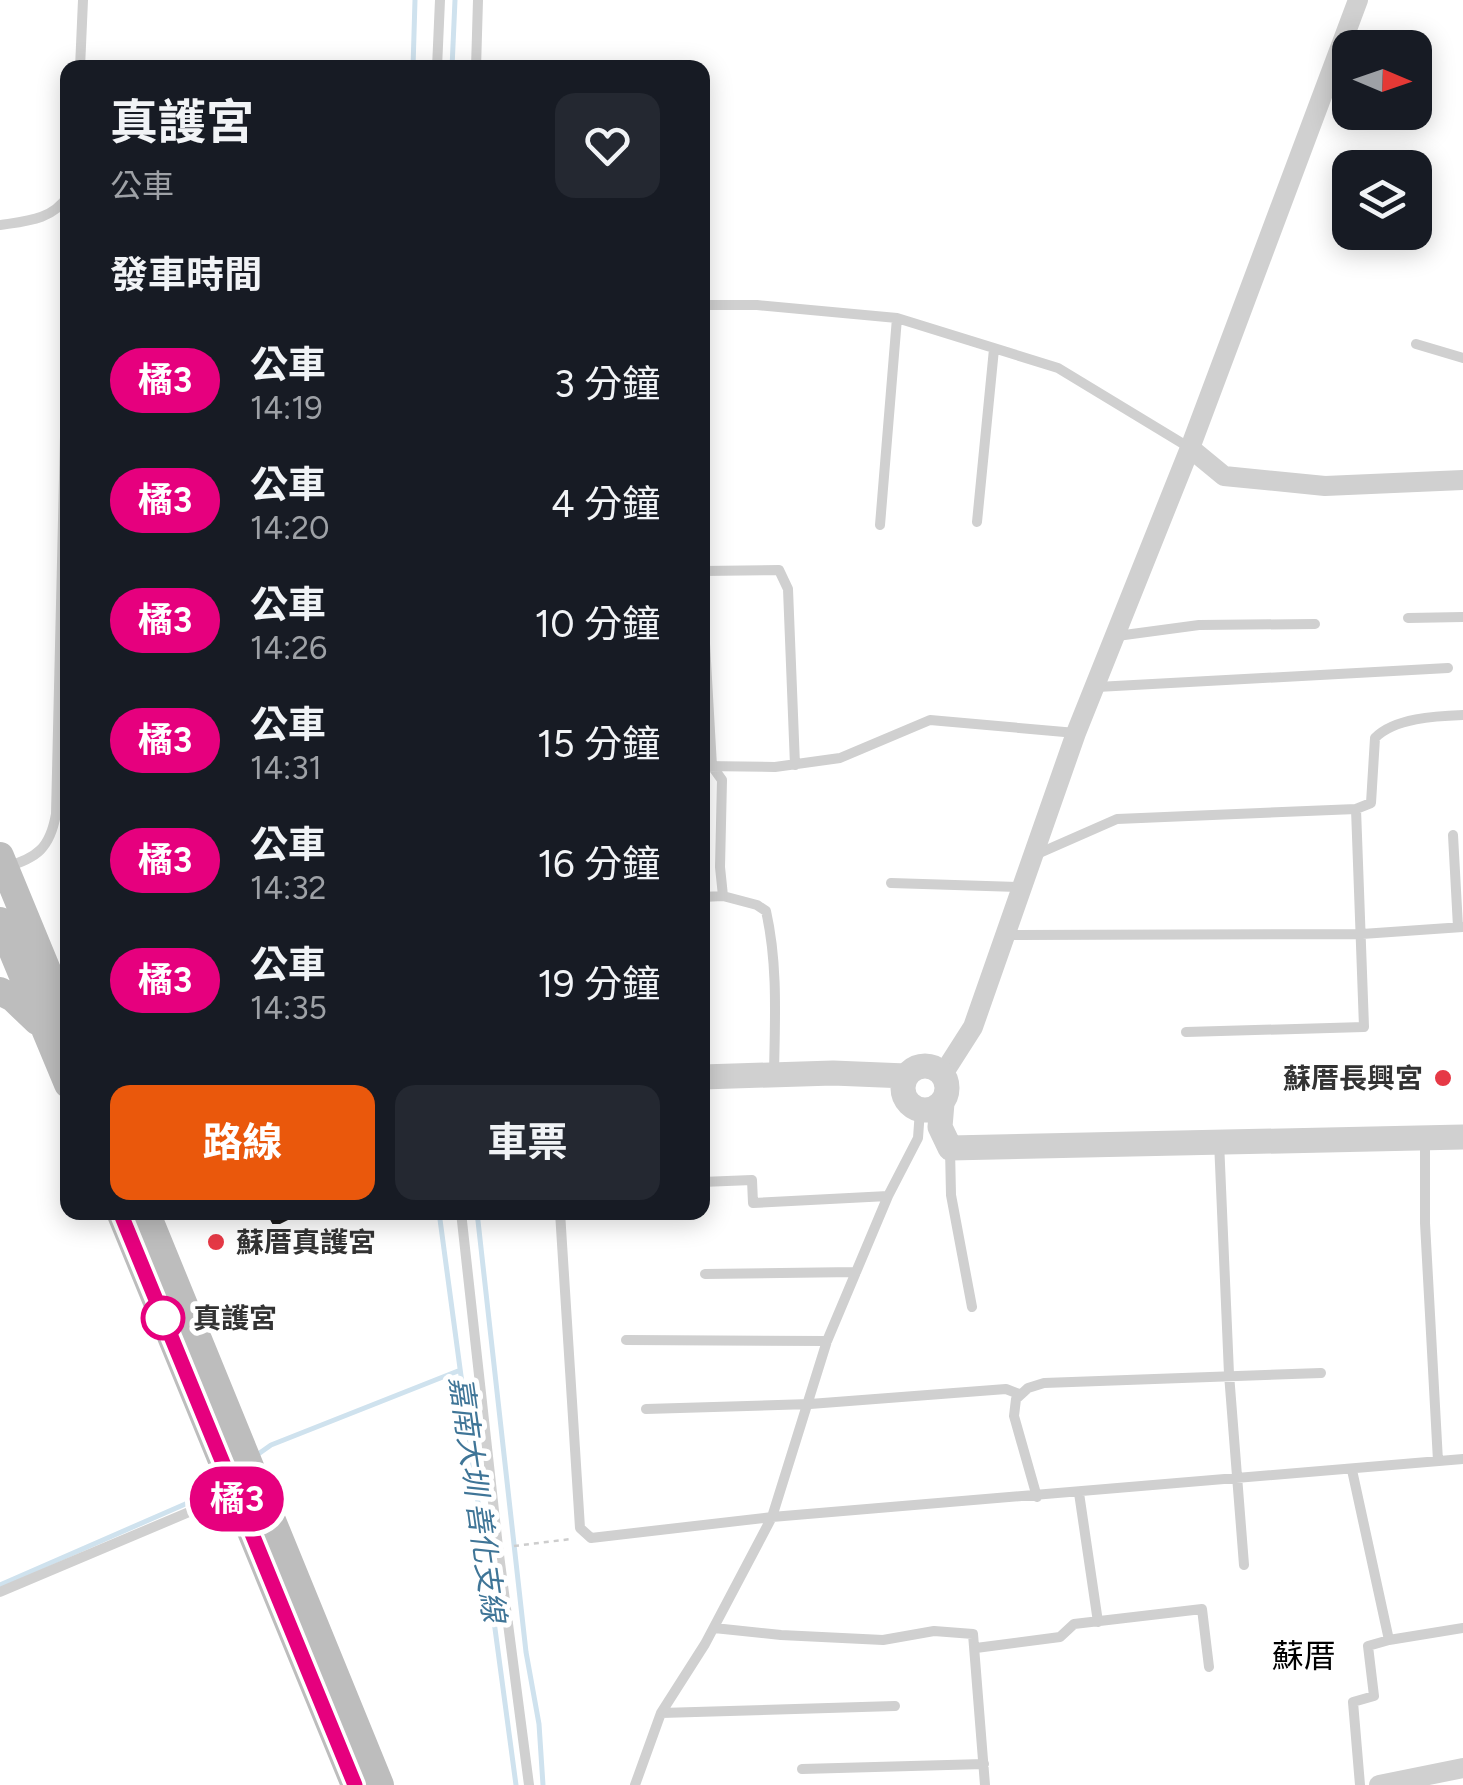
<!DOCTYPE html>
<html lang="zh-TW">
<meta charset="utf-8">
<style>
body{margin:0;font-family:Figtree,"Noto Sans TC",sans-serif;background:#242831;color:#f1f3f6;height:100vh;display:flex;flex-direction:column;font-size:38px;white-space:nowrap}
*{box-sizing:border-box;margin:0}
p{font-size:32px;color:#9ea1a6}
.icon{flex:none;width:55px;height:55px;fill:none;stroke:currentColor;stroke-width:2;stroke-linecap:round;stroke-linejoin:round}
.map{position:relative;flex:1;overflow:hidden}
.drawer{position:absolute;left:60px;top:60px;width:650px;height:1160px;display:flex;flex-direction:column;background:#171b24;border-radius:20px;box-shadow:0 5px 25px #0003}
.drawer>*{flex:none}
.badge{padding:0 20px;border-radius:32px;font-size:35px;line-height:65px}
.needle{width:65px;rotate:92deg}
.buttons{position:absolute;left:1332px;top:30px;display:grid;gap:20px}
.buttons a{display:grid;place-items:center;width:100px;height:100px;border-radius:20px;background:#171b24;box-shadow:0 5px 25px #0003;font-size:50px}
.map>.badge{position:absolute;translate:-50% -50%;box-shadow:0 0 0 5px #fff}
h2{padding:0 50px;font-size:38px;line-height:90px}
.round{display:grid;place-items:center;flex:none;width:105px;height:105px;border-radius:20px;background:#242831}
.overview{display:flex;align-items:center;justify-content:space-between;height:170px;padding:0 50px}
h1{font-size:48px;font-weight:700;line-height:75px}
.button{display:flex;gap:20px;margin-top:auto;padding:20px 50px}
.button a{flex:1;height:115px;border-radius:20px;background:#ea580c;color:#fff;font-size:40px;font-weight:700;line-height:115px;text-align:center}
.button a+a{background:#242831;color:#f1f3f6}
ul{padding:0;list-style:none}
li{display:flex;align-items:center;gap:30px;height:120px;padding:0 50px}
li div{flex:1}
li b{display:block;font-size:38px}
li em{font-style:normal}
li .badge{min-width:110px;font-weight:700;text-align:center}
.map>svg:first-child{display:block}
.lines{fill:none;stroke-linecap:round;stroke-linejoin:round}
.stream{stroke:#cfe2ee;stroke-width:5}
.building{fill:#1a1a1a}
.path{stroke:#cdcdcd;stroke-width:2.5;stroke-dasharray:5 5;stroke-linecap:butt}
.service{stroke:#d0d0d0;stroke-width:10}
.minor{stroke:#d0d0d0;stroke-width:20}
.tertiary{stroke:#d0d0d0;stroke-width:25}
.secondary{stroke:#bdbdbd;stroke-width:28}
.line-casing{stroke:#fff;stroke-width:22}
.line{stroke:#e6007e;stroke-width:15}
.poi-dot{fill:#e63946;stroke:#fff;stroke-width:4}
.stop-dot{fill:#fff;stroke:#e6007e;stroke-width:5}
.labels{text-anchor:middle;stroke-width:10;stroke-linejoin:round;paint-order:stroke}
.poi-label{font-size:28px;font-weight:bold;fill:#333;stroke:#fff;text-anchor:end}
.stop-label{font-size:28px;font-weight:bold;fill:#333;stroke:#fff;text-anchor:start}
.water-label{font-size:30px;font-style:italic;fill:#3f7597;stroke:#fff}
.quarter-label{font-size:32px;fill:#000;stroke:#fff}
</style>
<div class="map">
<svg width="1463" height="1785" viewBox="0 0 1463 1785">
<rect width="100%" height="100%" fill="#fff"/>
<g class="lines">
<path class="stream" d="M413 68 415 0
M452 68 455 0
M439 1212 516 1785
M477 1212 526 1652 539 1724 543 1785
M254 1457 271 1445 458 1371
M0 1585 206 1495 222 1483"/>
</g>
<path class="building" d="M266 1212H304L274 1227Z"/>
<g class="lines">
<path class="path" d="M514 1546 571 1539"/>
<path class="service" d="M80 68 83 0
M437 68 440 0
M476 68 478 0
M0 225C27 221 52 220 68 196
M702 305H757L897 318 1058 368 1190 448
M1416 344 1463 358
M702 371 704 305
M977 522 994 349
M880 525 897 318
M702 571 779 570 788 589 795 765
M702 591 712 766 722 780 720 867 723 896 757 905 766 911C778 964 775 1019 774 1073
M1408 618 1463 617
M1117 636 1199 625 1315 624
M1097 687 1448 668
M702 766 775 767 840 758 930 720 1076 733
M1453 835 1458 927
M1035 855 1117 819 1356 809 1371 803 1375 738C1394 718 1436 716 1463 715
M6 867C37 858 50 848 56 814L68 310
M891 883 1022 887
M702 897 723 896
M1007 935 1362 934 1463 927
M1186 1032 1364 1027 1356 809
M1425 1137V1223L1438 1461
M1219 1141 1229 1374 1244 1565
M950 1149 951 1195 972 1307
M702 1182 752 1180 753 1203 888 1196
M461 1212 498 1547 529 1785
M560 1212 580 1528 591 1538 772 1517 1463 1459
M705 1274 856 1272
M626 1340 827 1341
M646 1409 810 1404 1006 1389 1019 1394
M1352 1470 1389 1640 1463 1628
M1079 1493 1098 1622
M1037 1497 1014 1416 1016 1399 1028 1388 1044 1383 1321 1373
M0 1592 234 1493
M714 1628 781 1635 883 1640 934 1631 973 1634 985 1785
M976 1648 1060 1637 1074 1624 1202 1609 1209 1667
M661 1713 895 1706
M802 1769 984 1764
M635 1785 661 1713 705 1644 772 1517 827 1341 888 1196 918 1138 920 1110
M1360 1785 1353 1702 1374 1696 1368 1646 1389 1640"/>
<path class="minor" d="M1190 448 1224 476 1325 486 1463 480
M943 1074 973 1027 1076 733 1190 448 1358 0
M1379 1785 1463 1768"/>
<path class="tertiary" d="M903 1088a22 22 0 1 1 44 0a22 22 0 1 1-44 0Z
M702 1077 833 1073 906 1076
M942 1103 940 1127 950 1148 1463 1137"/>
<path class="secondary" d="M0 856 68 1021
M0 921 68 1084
M0 991 13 998 37 1021
M120 1212 355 1785
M146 1212 380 1785"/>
</g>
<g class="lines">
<defs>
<path id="line" d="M120 1212 355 1785"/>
</defs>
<use href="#line" class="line-casing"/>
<use href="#line" class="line"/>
</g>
<g class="poi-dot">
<circle cx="1443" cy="1078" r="10"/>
<circle cx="216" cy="1242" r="10"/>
</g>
<circle class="stop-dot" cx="163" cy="1318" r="20"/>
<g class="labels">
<g class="poi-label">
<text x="1423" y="1088">蘇厝長興宮</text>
<text x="236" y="1252" text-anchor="start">蘇厝真護宮</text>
</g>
<g class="stop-label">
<text x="193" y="1328">真護宮</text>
</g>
<g class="water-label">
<text transform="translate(477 1499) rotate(82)" y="10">嘉南大圳 善化支線</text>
</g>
<g class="quarter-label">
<text x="1304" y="1667">蘇厝</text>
</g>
</g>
</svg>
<div class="buttons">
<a><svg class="needle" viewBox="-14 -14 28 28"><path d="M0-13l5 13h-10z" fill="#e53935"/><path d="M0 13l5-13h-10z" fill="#9ea1a6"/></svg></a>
<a><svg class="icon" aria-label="layers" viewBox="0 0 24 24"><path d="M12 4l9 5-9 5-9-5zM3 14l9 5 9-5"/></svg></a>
</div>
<b class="badge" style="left:237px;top:1499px;background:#e6007e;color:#fff">橘3</b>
<section class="drawer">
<div class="overview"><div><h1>真護宮</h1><p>公車</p></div><a class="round"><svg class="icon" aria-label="heart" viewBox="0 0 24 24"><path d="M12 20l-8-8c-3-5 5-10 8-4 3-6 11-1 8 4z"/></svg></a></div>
<h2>發車時間</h2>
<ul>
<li><span class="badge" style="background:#e6007e;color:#fff">橘3</span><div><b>公車</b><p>14:19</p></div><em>3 分鐘</em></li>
<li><span class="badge" style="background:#e6007e;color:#fff">橘3</span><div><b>公車</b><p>14:20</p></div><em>4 分鐘</em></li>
<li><span class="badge" style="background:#e6007e;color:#fff">橘3</span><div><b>公車</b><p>14:26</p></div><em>10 分鐘</em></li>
<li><span class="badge" style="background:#e6007e;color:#fff">橘3</span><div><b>公車</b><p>14:31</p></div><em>15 分鐘</em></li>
<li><span class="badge" style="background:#e6007e;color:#fff">橘3</span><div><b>公車</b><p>14:32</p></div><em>16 分鐘</em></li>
<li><span class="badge" style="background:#e6007e;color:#fff">橘3</span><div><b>公車</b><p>14:35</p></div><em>19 分鐘</em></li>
</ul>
<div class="button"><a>路線</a><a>車票</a></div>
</section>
</div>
